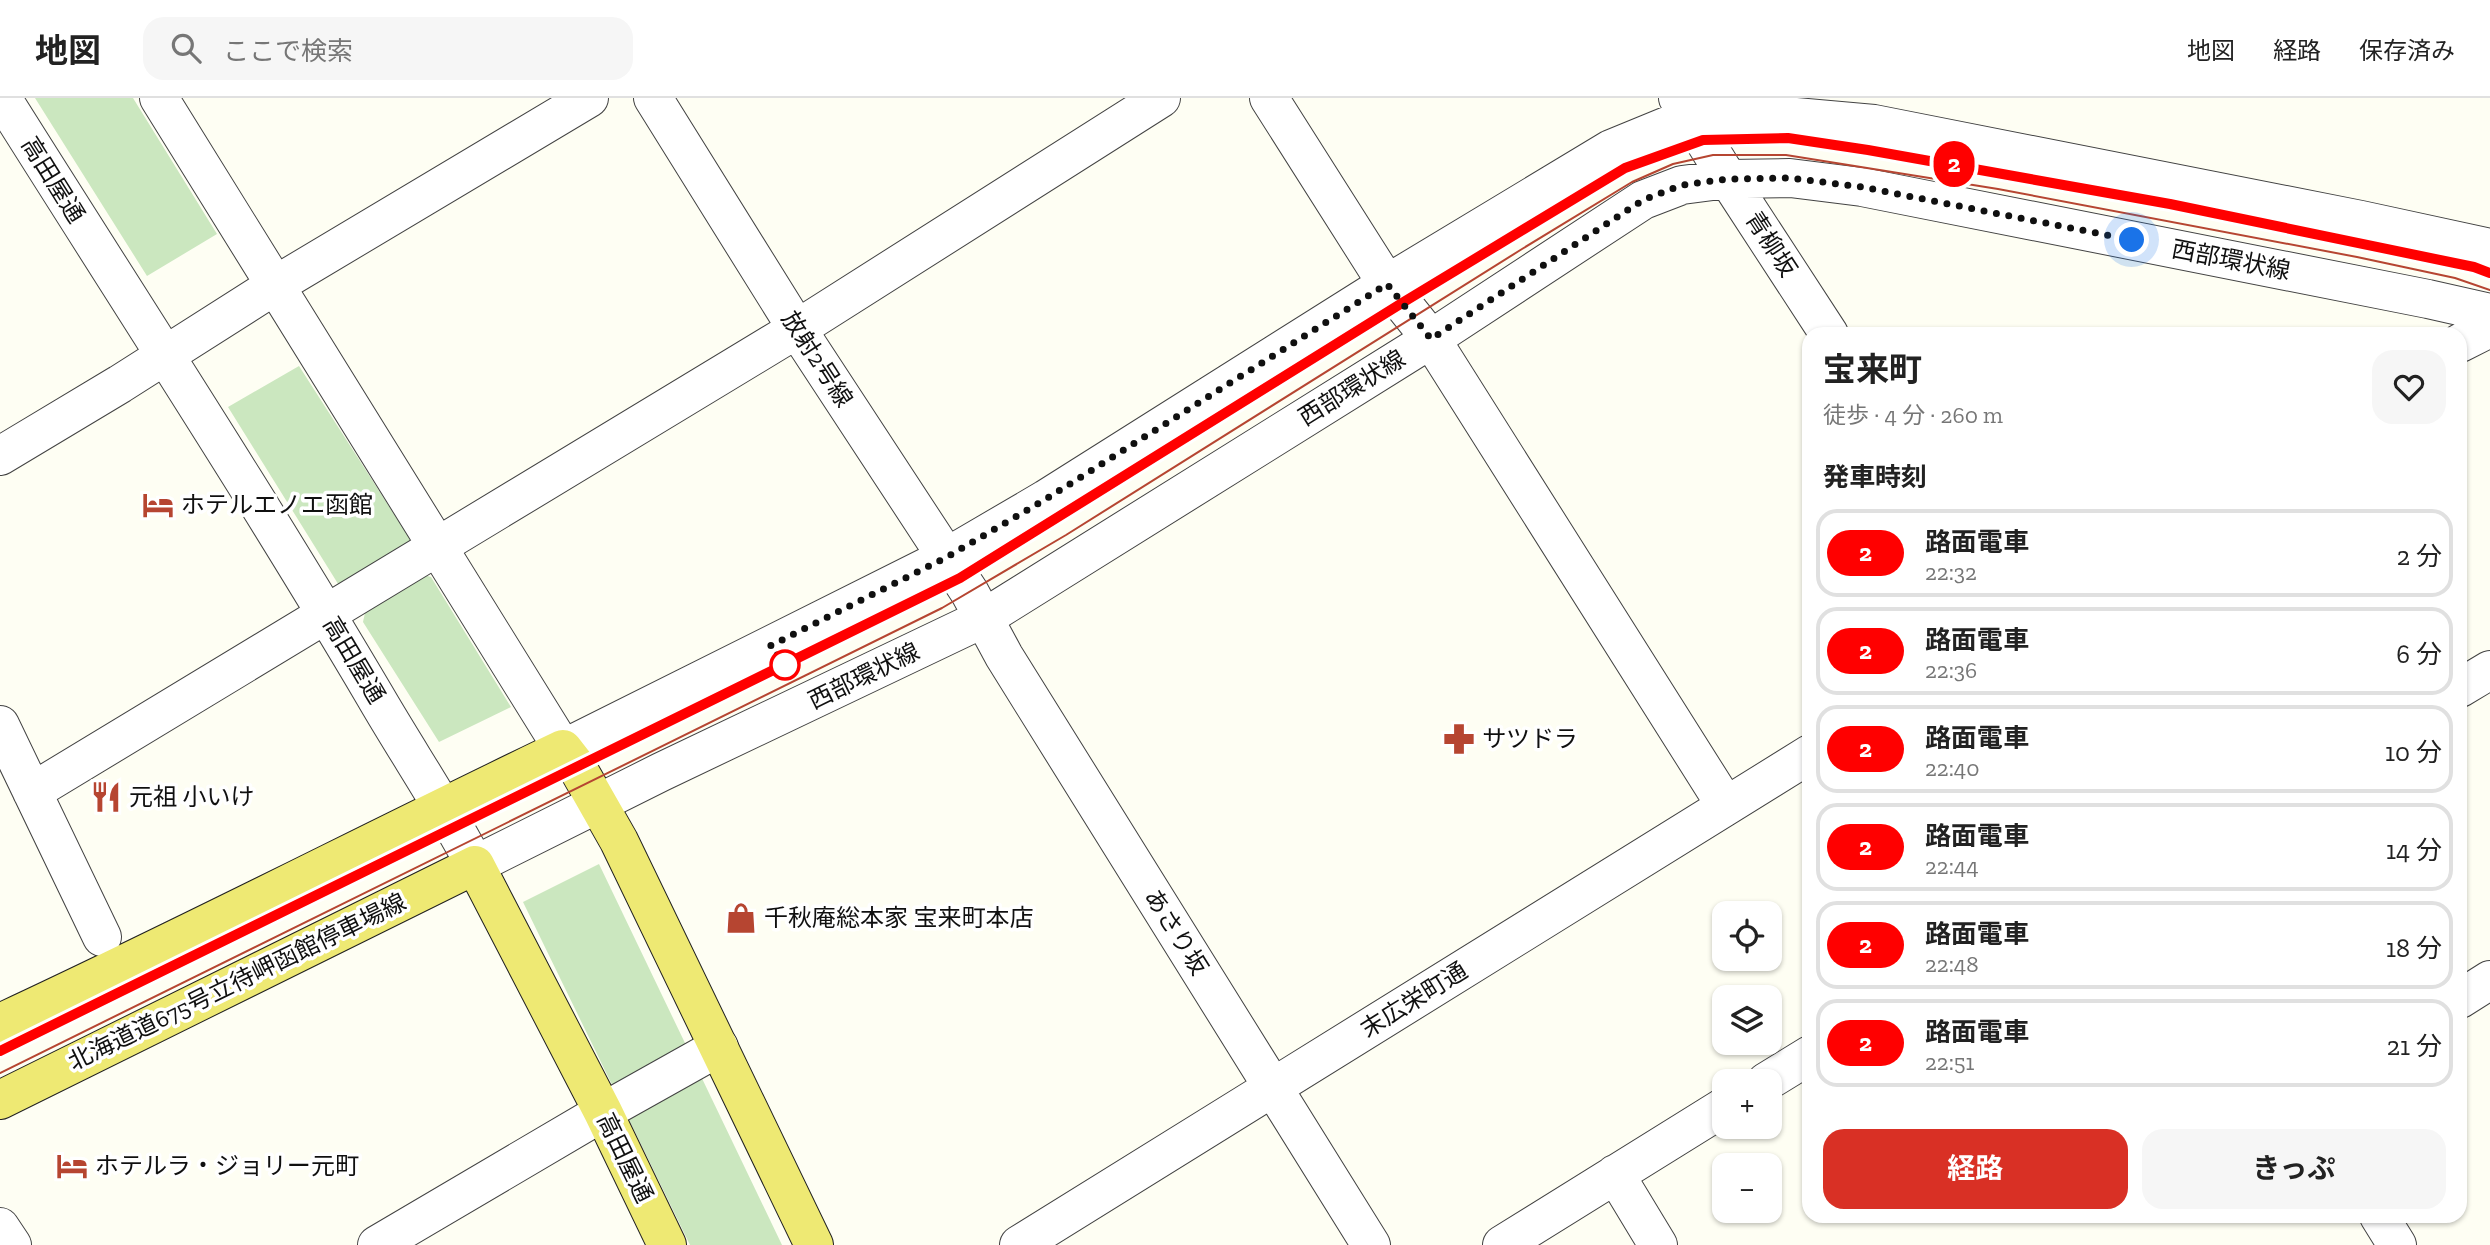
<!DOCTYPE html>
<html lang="ja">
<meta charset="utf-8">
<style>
body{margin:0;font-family:"Zilla Slab","Noto Sans JP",serif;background:#f6f6f6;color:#222;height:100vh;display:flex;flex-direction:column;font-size:26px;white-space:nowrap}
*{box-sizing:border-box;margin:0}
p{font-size:23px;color:#767676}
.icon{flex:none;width:38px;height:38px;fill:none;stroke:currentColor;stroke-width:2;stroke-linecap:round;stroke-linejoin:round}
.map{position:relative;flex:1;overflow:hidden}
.drawer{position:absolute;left:1802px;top:229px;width:665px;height:896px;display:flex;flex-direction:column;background:#fff;border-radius:21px;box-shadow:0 2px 5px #0004}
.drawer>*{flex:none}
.badge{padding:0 14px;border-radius:23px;font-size:24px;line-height:46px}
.fabs{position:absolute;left:1712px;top:803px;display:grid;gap:14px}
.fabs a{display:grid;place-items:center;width:70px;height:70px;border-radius:14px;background:#fff;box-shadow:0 2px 5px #0004;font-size:35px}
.you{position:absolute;width:35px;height:35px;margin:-18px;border:5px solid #fff;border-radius:50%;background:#1a73e8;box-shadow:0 0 0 10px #1a73e833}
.map>.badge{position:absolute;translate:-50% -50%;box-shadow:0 0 0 4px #fff}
h2{padding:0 21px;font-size:26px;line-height:63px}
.round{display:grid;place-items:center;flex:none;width:74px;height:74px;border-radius:21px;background:#f6f6f6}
.head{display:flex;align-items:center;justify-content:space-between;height:119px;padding:0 21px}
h1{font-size:33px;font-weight:700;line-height:52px}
.button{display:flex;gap:14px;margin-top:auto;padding:14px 21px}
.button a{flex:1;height:80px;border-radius:21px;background:#d93025;color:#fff;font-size:28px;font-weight:700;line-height:80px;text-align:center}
.button a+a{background:#f6f6f6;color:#222}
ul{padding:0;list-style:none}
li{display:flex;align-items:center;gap:21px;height:88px;margin:0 14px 10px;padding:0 7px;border:4px solid #e0e0e0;border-radius:21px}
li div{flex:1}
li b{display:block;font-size:26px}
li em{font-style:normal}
li .badge{min-width:77px;font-weight:700;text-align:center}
header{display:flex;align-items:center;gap:42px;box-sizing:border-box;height:98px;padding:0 35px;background:#fff;border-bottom:2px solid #e0e0e0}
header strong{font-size:33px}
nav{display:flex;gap:38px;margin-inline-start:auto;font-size:24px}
.search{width:490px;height:63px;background:#f6f6f6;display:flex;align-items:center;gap:18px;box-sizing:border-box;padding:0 24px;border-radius:21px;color:#767676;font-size:26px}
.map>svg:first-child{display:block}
.green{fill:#cbe7bf}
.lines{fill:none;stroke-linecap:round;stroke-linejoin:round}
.minor-casing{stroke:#434343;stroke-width:40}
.major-casing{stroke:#212121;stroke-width:40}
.minor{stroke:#fff;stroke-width:38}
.major{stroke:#eee973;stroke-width:38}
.tram{stroke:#b64531;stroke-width:2}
.line-casing{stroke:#fff;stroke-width:16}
.line{stroke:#f00;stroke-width:10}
.walk{stroke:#101010;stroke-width:7;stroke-dasharray:0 12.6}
.stop-dot{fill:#fff;stroke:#f00;stroke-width:3.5}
.labels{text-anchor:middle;stroke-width:7;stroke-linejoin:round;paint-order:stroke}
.street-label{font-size:24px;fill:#101010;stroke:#fff}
.poi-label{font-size:24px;fill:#101010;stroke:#fff;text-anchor:start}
</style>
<header>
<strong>地図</strong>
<div class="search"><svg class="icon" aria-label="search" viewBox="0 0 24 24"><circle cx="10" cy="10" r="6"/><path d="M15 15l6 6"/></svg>ここで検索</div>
<nav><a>地図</a><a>経路</a><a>保存済み</a></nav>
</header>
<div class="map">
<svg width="2490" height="1147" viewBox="0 0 2490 1147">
<rect width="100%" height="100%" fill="#fefef3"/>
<path class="green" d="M35 0H133L217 136 147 178Z
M299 268 410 441 408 456 340 489 228 309Z
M424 477 431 479 511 609 439 644 363 524 366 510Z
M599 766 782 1147H690L523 804Z"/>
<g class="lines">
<defs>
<path id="minor" d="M2 0C127 199 256 396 375 598 408 655 445 709 475 767L661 674 984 520 1431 241 1643 102 1682 87 1728 81 1790 80 1862 89 2428 201 2490 215
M159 0 563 651 947 459 1046 401 1387 186 1611 51 1689 19 1774 17 1874 26 2361 122 2490 150
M653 0 797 231 970 495 1004 558 1371 1147
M1269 0 1387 186 1431 241 1726 708
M1678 0 1728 81 1829 236
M2460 245 2490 230
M0 358 120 286 274 188 589 0
M2460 590 2490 572
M0 627 102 839
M32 694 797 231 1161 0
M2460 901 2490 882
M1766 984 1810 957
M1615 1076 1658 1147
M2379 1118 2397 1147
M0 1129 12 1147
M377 1147 603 1014 719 949
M1019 1147 1810 656
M1502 1147 1724 1009"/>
<path id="major" d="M0 925C190 837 375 741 563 651L577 669 619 743 814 1147
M0 1002 475 767 603 1014 667 1147"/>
</defs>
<use href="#minor" class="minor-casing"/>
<use href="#major" class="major-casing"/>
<use href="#minor" class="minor"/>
<use href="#major" class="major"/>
<path class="tram" d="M0 953 960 480 1402 205 1625 70 1703 42 1788 40 1868 52 2170 106 2474 169 2490 175
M0 975 942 510 1066 437 1522 151 1632 84 1673 66 1713 57H1786L1998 91 2357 159 2455 180 2490 192"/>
</g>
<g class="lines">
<defs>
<path id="line" d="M0 953 960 480 1402 205 1625 70 1703 42 1788 40 1868 52 2170 106 2474 169 2490 175"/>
</defs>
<use href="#line" class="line-casing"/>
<use href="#line" class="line"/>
<path class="walk" d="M785 567 770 548 947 459 1046 401 1387 186 1431 241 1643 102 1682 87 1728 81 1790 80 1862 89 2132 142"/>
</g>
<defs>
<symbol id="hotel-bare" viewBox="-9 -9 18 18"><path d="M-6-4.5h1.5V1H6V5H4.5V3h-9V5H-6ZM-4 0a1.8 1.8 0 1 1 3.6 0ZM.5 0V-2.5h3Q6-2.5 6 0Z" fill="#b64531" stroke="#fff" stroke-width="2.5" paint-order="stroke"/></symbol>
<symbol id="pharmacy-bare" viewBox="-9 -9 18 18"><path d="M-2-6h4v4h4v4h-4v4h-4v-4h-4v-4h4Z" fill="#b64531" stroke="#fff" stroke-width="2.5" paint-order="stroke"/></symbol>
<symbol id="restaurant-bare" viewBox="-9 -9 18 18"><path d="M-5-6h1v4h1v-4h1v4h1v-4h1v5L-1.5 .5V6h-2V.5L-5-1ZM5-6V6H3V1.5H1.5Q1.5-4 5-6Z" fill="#b64531" stroke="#fff" stroke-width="2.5" paint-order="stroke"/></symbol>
<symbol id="shop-bare" viewBox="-9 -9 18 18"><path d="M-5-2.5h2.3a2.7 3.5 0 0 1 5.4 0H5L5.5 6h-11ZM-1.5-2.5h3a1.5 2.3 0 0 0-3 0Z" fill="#b64531" stroke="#fff" stroke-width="2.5" paint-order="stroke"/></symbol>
</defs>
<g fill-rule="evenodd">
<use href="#hotel-bare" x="136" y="385" width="44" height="44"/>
<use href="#pharmacy-bare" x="1437" y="619" width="44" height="44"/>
<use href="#restaurant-bare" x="84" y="677" width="44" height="44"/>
<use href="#shop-bare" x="719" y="798" width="44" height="44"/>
<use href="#hotel-bare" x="50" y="1046" width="44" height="44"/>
</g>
<circle class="stop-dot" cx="785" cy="567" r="14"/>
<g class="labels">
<g class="street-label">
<text transform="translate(53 82) rotate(58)" y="8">高田屋通</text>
<text transform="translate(1771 146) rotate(57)" y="8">青柳坂</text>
<text transform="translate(2231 162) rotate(11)" y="8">西部環状線</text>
<text transform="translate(817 261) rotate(57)" y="8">放射2号線</text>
<text transform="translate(1352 290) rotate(-32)" y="8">西部環状線</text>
<text transform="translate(354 562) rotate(59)" y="8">高田屋通</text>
<text transform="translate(864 578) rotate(-26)" y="8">西部環状線</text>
<text transform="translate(1176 834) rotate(58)" y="8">あさり坂</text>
<text transform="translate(237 884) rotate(-26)" y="8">北海道道675号立待岬函館停車場線</text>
<text transform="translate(1414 902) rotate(-32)" y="8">末広栄町通</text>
<text transform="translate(625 1060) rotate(64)" y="8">高田屋通</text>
</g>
<g class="poi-label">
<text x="181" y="415">ホテルエノエ函館</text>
<text x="1482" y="649">サツドラ</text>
<text x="129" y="707">元祖 小いけ</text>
<text x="764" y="828">千秋庵総本家 宝来町本店</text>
<text x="95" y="1076">ホテルラ・ジョリー元町</text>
</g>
</g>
</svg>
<div class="fabs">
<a><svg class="icon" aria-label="locate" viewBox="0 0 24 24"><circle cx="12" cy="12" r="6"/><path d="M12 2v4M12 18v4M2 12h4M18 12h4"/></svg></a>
<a><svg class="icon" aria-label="layers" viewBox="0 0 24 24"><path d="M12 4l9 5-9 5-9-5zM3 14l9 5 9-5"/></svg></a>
<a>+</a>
<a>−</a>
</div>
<div class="you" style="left:2132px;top:142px"></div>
<b class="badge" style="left:1954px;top:66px;background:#f00;color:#fff">2</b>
<section class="drawer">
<div class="head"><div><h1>宝来町</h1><p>徒歩 · 4 分 · 260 m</p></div><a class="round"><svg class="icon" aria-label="heart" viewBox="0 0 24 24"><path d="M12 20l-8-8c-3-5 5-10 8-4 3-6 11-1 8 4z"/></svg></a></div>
<h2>発車時刻</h2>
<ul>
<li><span class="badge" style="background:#f00;color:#fff">2</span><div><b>路面電車</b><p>22:32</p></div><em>2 分</em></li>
<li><span class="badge" style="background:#f00;color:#fff">2</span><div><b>路面電車</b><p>22:36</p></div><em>6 分</em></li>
<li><span class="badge" style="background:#f00;color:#fff">2</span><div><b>路面電車</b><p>22:40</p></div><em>10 分</em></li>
<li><span class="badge" style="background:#f00;color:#fff">2</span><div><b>路面電車</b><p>22:44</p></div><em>14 分</em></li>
<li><span class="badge" style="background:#f00;color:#fff">2</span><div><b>路面電車</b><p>22:48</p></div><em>18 分</em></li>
<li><span class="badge" style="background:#f00;color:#fff">2</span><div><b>路面電車</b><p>22:51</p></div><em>21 分</em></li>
</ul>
<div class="button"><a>経路</a><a>きっぷ</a></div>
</section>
</div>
